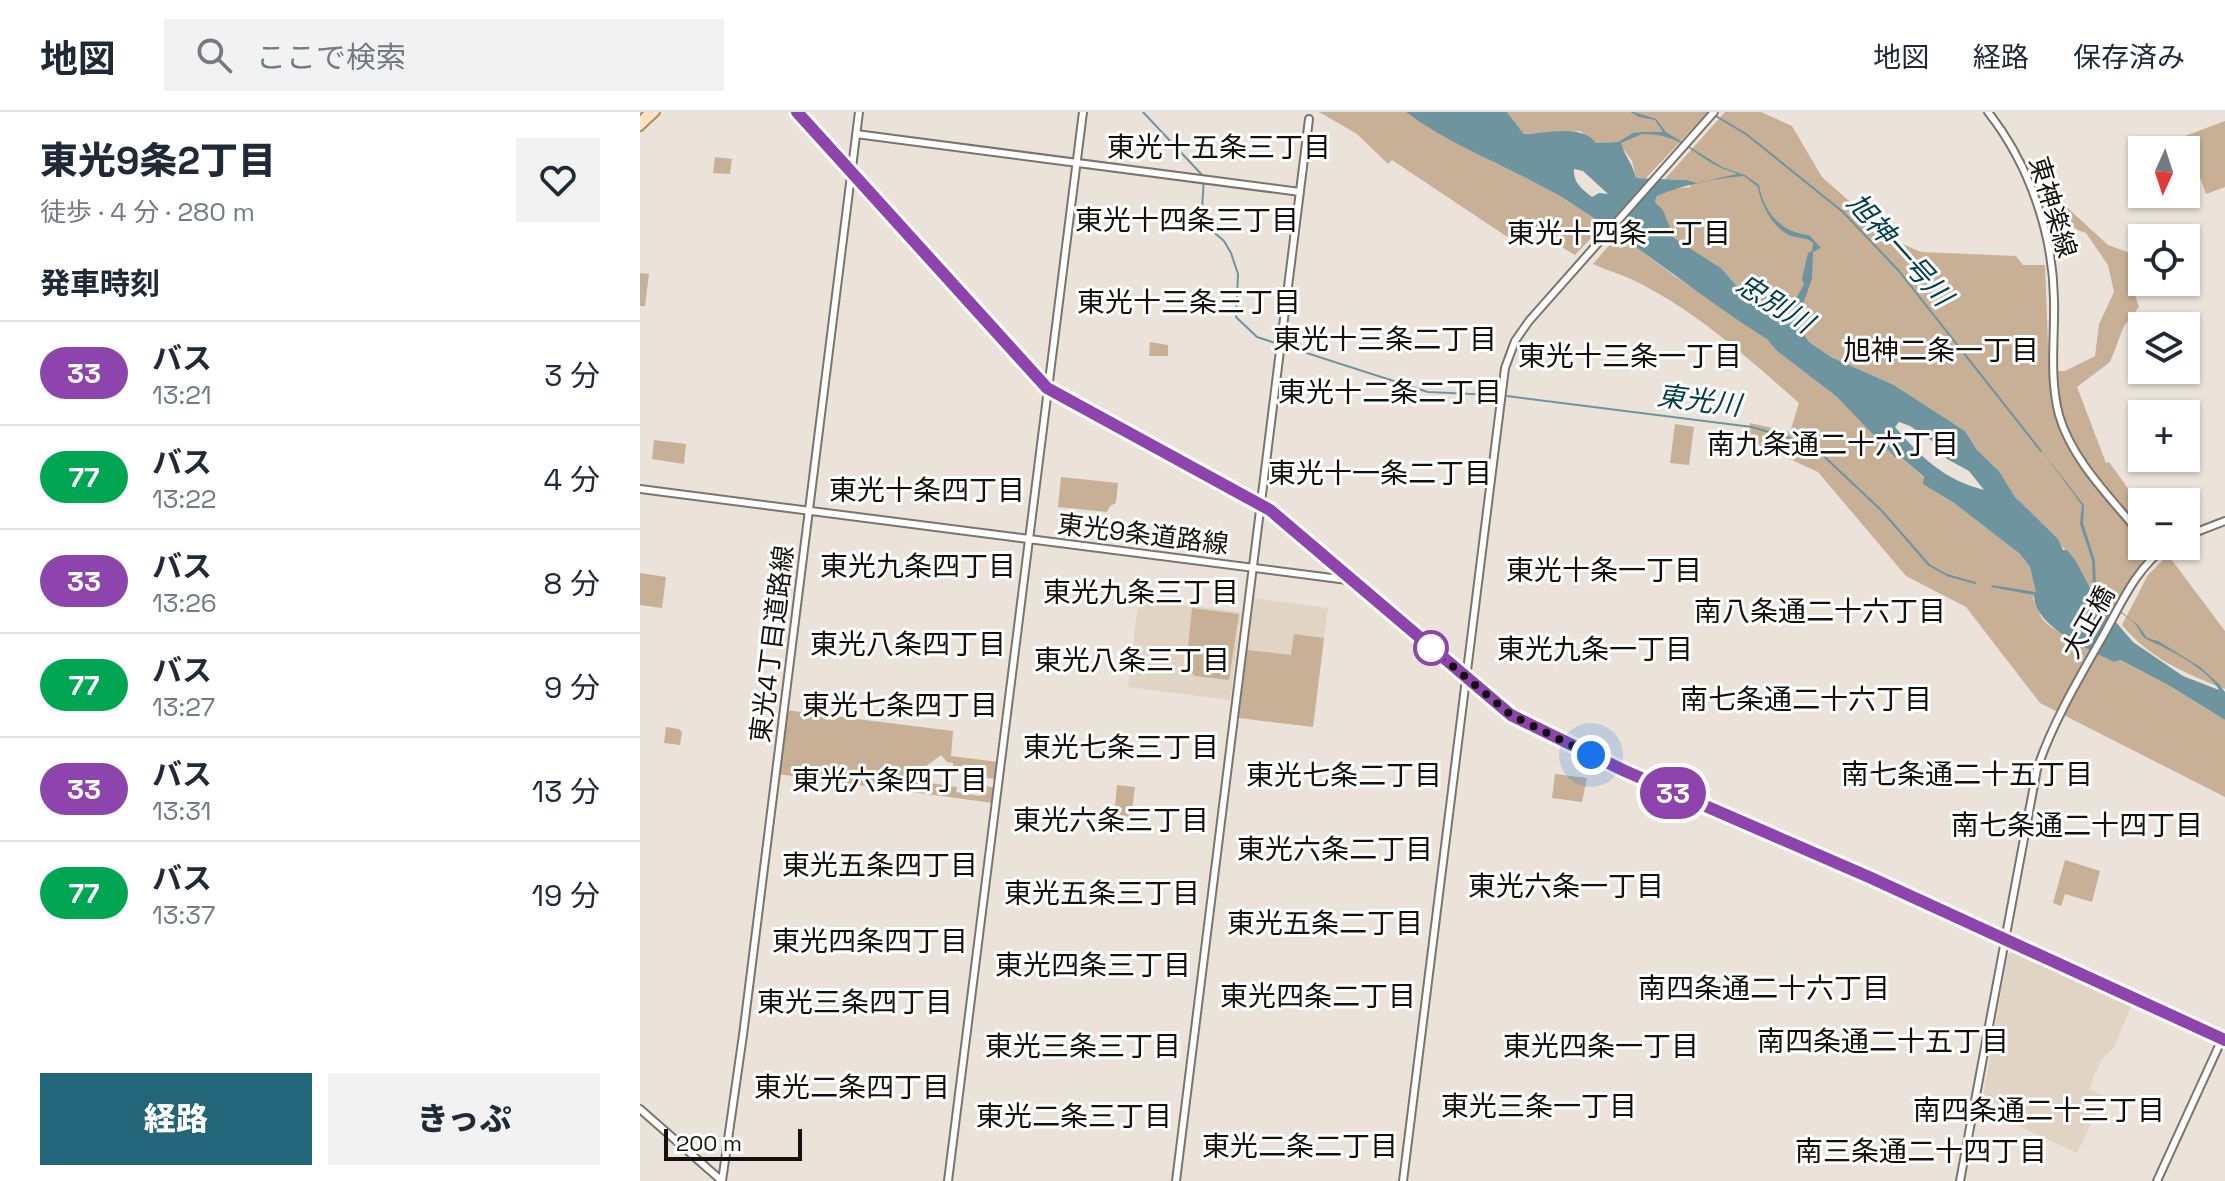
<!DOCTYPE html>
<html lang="ja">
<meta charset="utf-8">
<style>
body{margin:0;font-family:"Space Grotesk","Noto Sans JP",sans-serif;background:#f2f2f3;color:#1f2937;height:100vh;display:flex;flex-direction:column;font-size:30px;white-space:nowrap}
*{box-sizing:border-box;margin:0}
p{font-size:26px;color:#747a83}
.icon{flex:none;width:44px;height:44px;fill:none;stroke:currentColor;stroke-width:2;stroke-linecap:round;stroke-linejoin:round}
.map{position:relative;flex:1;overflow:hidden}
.panel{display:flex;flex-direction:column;background:#fff;width:640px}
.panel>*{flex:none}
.badge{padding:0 16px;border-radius:26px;font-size:28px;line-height:52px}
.needle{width:52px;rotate:183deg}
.tools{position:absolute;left:1488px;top:24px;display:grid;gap:16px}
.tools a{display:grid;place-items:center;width:72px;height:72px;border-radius:0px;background:#fff;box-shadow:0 2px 6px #0004;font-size:40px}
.scale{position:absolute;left:24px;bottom:20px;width:138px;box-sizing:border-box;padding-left:8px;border:4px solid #13100d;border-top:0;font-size:22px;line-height:28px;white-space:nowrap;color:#13100d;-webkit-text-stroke:6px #fff;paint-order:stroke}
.you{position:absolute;width:40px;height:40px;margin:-20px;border:6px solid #fff;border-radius:50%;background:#1a73e8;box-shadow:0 0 0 12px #1a73e833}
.map>.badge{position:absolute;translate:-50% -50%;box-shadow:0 0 0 4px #fff}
h2{padding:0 40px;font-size:30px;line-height:72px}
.round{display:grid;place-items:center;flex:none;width:84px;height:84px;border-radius:0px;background:#f2f2f3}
.headline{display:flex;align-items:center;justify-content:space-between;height:136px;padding:0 40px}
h1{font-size:38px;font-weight:800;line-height:60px}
.action{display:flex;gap:16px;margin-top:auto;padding:16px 40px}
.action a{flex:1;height:92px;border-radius:0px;background:#236679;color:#fff;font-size:32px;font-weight:800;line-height:92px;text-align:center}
.action a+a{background:#f2f2f3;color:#1f2937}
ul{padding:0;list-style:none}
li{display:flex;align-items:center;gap:24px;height:104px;padding:0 40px;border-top:2px solid #e0e1e3}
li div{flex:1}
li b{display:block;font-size:30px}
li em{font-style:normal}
li .badge{min-width:88px;font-weight:700;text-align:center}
header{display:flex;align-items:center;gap:48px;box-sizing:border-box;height:112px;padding:0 40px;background:#fff;border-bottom:2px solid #e0e1e3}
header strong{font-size:38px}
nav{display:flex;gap:44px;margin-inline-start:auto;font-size:28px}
.search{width:560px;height:72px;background:#f2f2f3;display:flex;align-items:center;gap:20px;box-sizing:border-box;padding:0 28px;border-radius:0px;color:#747a83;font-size:30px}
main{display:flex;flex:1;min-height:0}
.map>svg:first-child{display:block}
.built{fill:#e2d4c5}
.green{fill:#c7b095}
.water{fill:#6e94a0;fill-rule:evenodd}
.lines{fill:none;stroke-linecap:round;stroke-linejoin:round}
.stream{stroke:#6e94a0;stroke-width:2}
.secondary-casing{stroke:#7b746c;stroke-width:10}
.primary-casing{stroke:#aa8c67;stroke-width:10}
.secondary{stroke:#fff;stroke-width:6}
.primary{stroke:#fde2c1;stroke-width:6}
.line-casing{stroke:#fff;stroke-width:18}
.line{stroke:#8e44ad;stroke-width:12}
.walk{stroke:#13100d;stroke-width:8;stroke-dasharray:0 14.4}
.stop-dot{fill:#fff;stroke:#8e44ad;stroke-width:4}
.labels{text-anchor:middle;stroke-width:6;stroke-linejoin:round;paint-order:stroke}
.street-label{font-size:26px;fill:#13100d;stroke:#fff}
.neighbourhood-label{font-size:28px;fill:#13100d;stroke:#fff}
.water-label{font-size:28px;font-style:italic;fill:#003d4b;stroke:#fff}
</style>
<header>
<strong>地図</strong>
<div class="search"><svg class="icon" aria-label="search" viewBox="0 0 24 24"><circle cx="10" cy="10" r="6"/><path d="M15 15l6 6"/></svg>ここで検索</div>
<nav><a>地図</a><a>経路</a><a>保存済み</a></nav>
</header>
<main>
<section class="panel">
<div class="headline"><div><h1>東光9条2丁目</h1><p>徒歩 · 4 分 · 280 m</p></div><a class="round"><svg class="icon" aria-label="heart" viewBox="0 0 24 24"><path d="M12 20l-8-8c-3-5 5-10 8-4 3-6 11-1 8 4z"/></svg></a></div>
<h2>発車時刻</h2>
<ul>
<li><span class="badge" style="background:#8e44ad;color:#fff">33</span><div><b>バス</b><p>13:21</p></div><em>3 分</em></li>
<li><span class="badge" style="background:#00a651;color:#fff">77</span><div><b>バス</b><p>13:22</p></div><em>4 分</em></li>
<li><span class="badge" style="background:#8e44ad;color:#fff">33</span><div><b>バス</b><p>13:26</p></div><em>8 分</em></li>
<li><span class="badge" style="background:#00a651;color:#fff">77</span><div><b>バス</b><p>13:27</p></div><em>9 分</em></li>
<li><span class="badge" style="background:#8e44ad;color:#fff">33</span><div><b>バス</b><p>13:31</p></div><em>13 分</em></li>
<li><span class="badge" style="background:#00a651;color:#fff">77</span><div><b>バス</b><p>13:37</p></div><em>19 分</em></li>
</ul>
<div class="action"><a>経路</a><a>きっぷ</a></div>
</section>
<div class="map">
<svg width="1585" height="1069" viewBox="0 0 1585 1069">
<rect width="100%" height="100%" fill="#ebe3d9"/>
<path class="built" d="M613 486 688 496 673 615 599 606Z
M502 488 601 500 590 588 488 575 498 490Z
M1373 839 1491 895 1473 937 1461 948 1449 977 1464 984 1437 1041 1368 1009 1372 999 1343 985 1368 842Z"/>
<path class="green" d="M679 0H766L857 52 881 61 965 112 935 143 878 109 875 130 752 48 748 52 717 22Z
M867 0H1068L1006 66H996L992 49 978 30 956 31 940 19 884 22Z
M1085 0H1121L1152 14 1182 65 1253 128 1281 140 1376 144 1383 153H1405L1409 259 1417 307 1427 330 1509 441 1477 494 1468 500 1456 487 1436 449 1375 385 1359 359 1337 338 1325 319 1254 273 1191 245 1169 230 1156 212 1138 204 1130 205 1112 192 1081 156 1034 126 1023 99 1015 90 1017 84 1032 77 1051 75 1046 68 1025 67Z
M1585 9V75L1566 82 1545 24Z
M75 45 92 47 90 62 73 61Z
M1419 88 1468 133 1490 141 1496 148 1499 158 1488 162 1499 195 1484 214 1470 250 1437 275 1466 351 1469 350 1502 396V418L1445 349 1431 326 1422 305 1417 259H1425L1455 244 1459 212 1474 180 1468 153 1446 121C1430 117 1420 102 1419 88Z
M979 122 1033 163 1128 227 1137 239 1197 285 1284 366V372L1314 391 1380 442 1390 455 1397 481 1352 473 1394 483 1393 487 1402 507 1411 515 1474 550 1479 548 1530 574 1585 608V685L1400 591 1326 495 1266 464 1178 360 1108 328 1110 311 1150 320 1159 291C1108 246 1055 198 993 168 980 162 966 158 953 152Z
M0 161 9 162 5 194H0Z
M510 230 528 233V244H509Z
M1035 312 1054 315 1049 353 1030 351Z
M14 328 46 332 44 352 12 347Z
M421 365 478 371 476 391 470 394 467 400 418 395Z
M1528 443 1585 519V577C1546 562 1509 546 1482 513L1508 463Z
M0 461 26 465 22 496 0 493Z
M552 496 599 502 589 568 555 564 546 555Z
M654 522 684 526 673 615 599 606 607 538 651 543Z
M145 598 313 619 311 644 358 650 356 667 347 666 344 658 320 654 319 658 313 657V651L307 650 301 643 285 655 291 663 290 671 317 675 316 680 340 684 341 680H346V674L355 676 353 691 137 662Z
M26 615 39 617 42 620 40 633 24 631Z
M915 662 947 666 942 690 912 686Z
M477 673 495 675 491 706 474 704Z
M1425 748 1460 759 1452 790 1425 782 1421 794 1413 791Z"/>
<path class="water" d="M766 0H867L884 22C906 22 941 11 956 31L978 30 993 21 1002 20H1023L1015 8 999 5 991 0H994L1016 7 1026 20 1082 55 1105 63 1119 73C1124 101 1141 120 1169 123L1181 136 1173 140 1172 167 1156 211 1169 230 1191 245 1254 273 1325 319 1337 338 1359 359 1375 385 1418 427 1423 438H1427L1436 449 1456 487 1493 530 1543 564 1579 578C1570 558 1527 536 1508 528 1500 524 1501 519 1496 513 1489 504 1475 499 1466 490 1461 485 1459 481 1453 476L1452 448 1440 412 1442 393 1402 339 1444 393 1443 411 1455 449 1456 476 1466 488 1498 513 1507 526 1518 529 1560 555 1579 572 1585 580V608L1530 574 1480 548 1474 550C1449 537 1394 515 1394 483L1351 475 1352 473 1396 480 1390 455 1380 442 1314 391 1283 372 1284 365 1261 345H1255L1197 285 1137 239 1127 227C1058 184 996 131 926 88 875 56 815 37 766 0ZM1002 22C1041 22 1048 39 1079 55 1085 58 1092 59 1097 62L1057 71 1046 68 996 66C992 50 985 45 981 31ZM934 57 943 59 968 82 959 81 952 85C942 77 933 71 934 57ZM1104 64 1118 75C1120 91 1133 116 1149 123 1158 127 1165 124 1173 131L1172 139 1168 141 1162 167 1164 172 1153 192 1155 198 1149 205H1130L1112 192 1081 156 1034 126 1023 98 1015 90 1017 84C1042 73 1077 66 1104 64ZM1259 310 1270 314 1301 335 1307 347 1329 359 1344 378C1303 367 1282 346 1255 315Z"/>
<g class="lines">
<path class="stream" d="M503 0 564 65 562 97 565 107 569 116 584 129 591 141 598 162 596 205 617 225 788 280 853 283
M1069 0 1106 22 1203 100 1259 159 1401 339
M867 284 1112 315 1172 333 1242 399 1289 453 1307 463 1335 471"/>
<defs>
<path id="secondary" d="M157 0 407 276 630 398 871 603 985 659 1229 765 1585 928
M1348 0C1389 52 1413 121 1414 187 1415 226 1409 265 1419 303 1432 349 1473 388 1502 424
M216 22 660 80
M0 377 715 469
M1546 424 1585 409
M0 997 82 1069
M82 1069 103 923 219 0
M308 1069 443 0
M536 1069 669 7
M763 1069 865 256 875 229 889 209 1074 0
M1320 1069 1397 657C1413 610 1438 568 1463 524 1481 492 1496 456 1527 434
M1517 1069 1582 927"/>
<path id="primary" d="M0 9 8 0
M0 15 16 0"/>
</defs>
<use href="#secondary" class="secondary-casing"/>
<use href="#primary" class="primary-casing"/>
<use href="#secondary" class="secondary"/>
<use href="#primary" class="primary"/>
</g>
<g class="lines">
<defs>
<path id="line" d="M157 0 407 276 630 398 871 603 985 659 1229 765 1585 928"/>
</defs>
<use href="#line" class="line-casing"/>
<use href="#line" class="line"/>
<path class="walk" d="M791 536 871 603 951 643"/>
</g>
<circle class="stop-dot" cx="791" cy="536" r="16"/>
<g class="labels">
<g class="street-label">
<text transform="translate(1413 95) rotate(73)" y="9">東神楽線</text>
<text transform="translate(503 422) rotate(7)" y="9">東光9条道路線</text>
<text transform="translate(1448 510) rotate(-60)" y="9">大正橋</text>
<text transform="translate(132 532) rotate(-83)" y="9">東光4丁目道路線</text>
</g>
<g class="neighbourhood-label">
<text x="579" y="45">東光十五条三丁目</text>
<text x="547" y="118">東光十四条三丁目</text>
<text x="979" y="131">東光十四条一丁目</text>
<text x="549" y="200">東光十三条三丁目</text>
<text x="745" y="237">東光十三条二丁目</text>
<text x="1301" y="248">旭神二条一丁目</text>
<text x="990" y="254">東光十三条一丁目</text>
<text x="750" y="290">東光十二条二丁目</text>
<text x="1193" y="342">南九条通二十六丁目</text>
<text x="740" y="371">東光十一条二丁目</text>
<text x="287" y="388">東光十条四丁目</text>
<text x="278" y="464">東光九条四丁目</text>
<text x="964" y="468">東光十条一丁目</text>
<text x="501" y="490">東光九条三丁目</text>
<text x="1180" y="509">南八条通二十六丁目</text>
<text x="268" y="542">東光八条四丁目</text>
<text x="955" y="547">東光九条一丁目</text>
<text x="492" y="558">東光八条三丁目</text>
<text x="1166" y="597">南七条通二十六丁目</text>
<text x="260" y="603">東光七条四丁目</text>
<text x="481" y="645">東光七条三丁目</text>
<text x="1327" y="672">南七条通二十五丁目</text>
<text x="704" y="673">東光七条二丁目</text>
<text x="250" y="678">東光六条四丁目</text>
<text x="471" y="718">東光六条三丁目</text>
<text x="1437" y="723">南七条通二十四丁目</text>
<text x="695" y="747">東光六条二丁目</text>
<text x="240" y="763">東光五条四丁目</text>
<text x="926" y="784">東光六条一丁目</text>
<text x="462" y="791">東光五条三丁目</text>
<text x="685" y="821">東光五条二丁目</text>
<text x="230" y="839">東光四条四丁目</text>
<text x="453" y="863">東光四条三丁目</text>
<text x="1124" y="886">南四条通二十六丁目</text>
<text x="678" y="894">東光四条二丁目</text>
<text x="215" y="900">東光三条四丁目</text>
<text x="1243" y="939">南四条通二十五丁目</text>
<text x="443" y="944">東光三条三丁目</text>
<text x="961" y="944">東光四条一丁目</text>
<text x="212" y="985">東光二条四丁目</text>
<text x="899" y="1004">東光三条一丁目</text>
<text x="1399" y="1008">南四条通二十三丁目</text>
<text x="434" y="1014">東光二条三丁目</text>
<text x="660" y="1044">東光二条二丁目</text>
<text x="1281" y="1049">南三条通二十四丁目</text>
</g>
<g class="water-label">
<text transform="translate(1260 137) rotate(48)" y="10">旭神一号川</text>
<text transform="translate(1135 191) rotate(32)" y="10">忠別川</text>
<text transform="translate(1059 288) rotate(7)" y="10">東光川</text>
</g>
</g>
</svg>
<div class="tools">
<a><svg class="needle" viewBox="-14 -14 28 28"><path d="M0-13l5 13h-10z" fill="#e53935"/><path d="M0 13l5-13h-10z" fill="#747a83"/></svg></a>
<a><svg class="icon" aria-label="locate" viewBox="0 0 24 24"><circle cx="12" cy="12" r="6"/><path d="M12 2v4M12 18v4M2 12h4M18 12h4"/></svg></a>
<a><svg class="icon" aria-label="layers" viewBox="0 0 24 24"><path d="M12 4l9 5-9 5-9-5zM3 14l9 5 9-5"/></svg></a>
<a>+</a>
<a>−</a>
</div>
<div class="scale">200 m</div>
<div class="you" style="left:951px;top:643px"></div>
<b class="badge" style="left:1033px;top:681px;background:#8e44ad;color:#fff">33</b>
</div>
</main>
